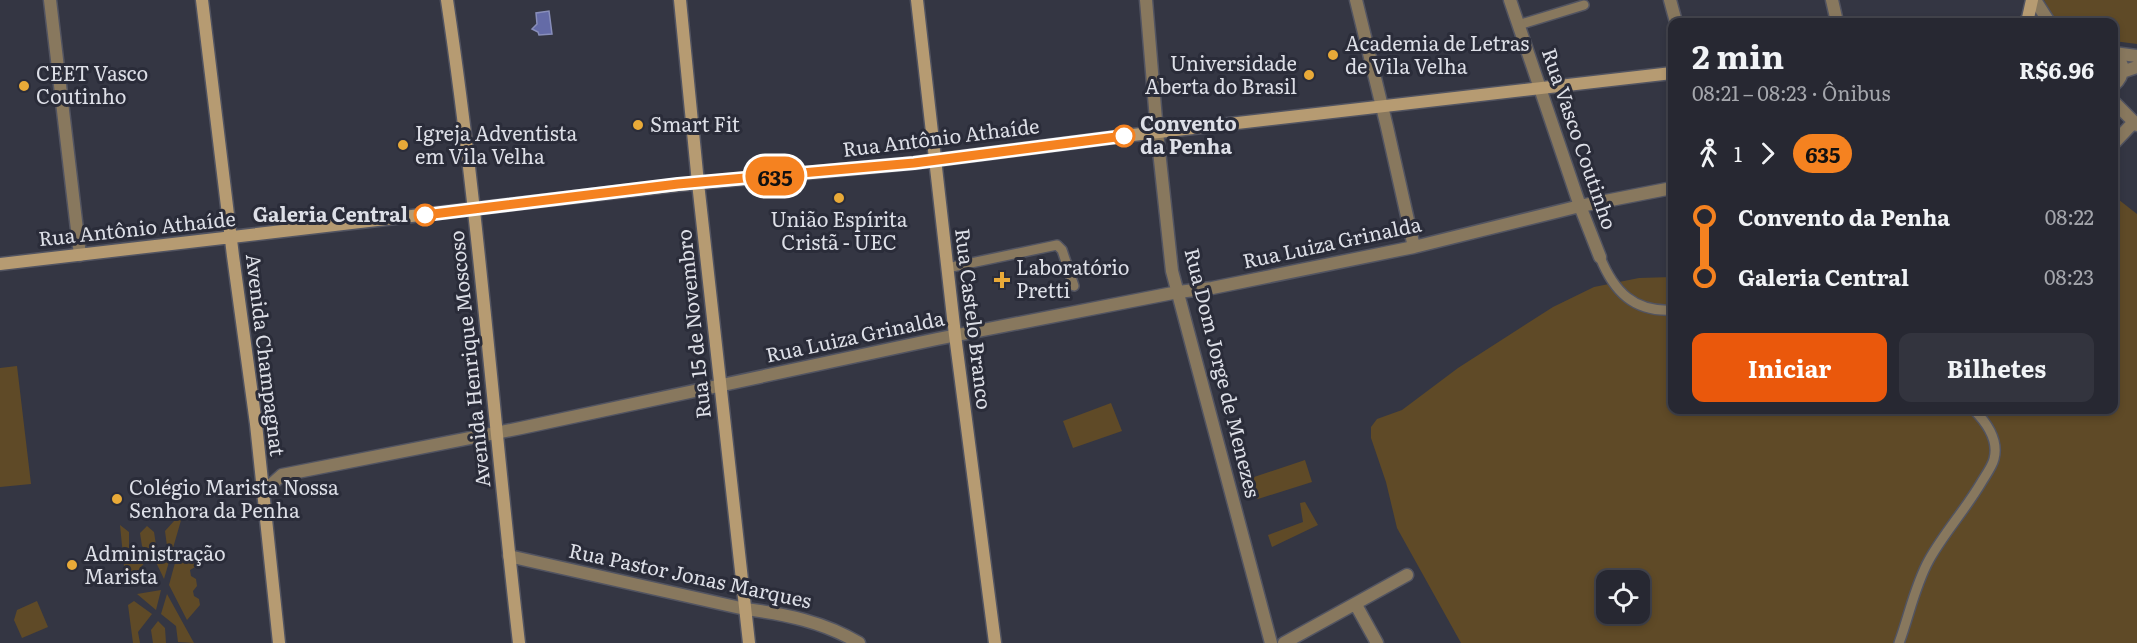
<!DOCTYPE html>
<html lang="pt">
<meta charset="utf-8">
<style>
body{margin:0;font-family:Literata,serif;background:#33343e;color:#f1f3f6;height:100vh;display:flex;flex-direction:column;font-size:22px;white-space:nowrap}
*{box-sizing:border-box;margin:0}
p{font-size:20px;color:#a4a6ac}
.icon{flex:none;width:33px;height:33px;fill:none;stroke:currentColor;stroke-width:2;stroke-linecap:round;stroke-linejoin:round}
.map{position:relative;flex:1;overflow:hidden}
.details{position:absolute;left:1668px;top:18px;width:450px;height:396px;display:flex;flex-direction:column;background:#272832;border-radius:12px;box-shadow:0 3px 9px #0003,0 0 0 2px #43444d}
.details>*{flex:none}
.badge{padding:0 12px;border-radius:20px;font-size:21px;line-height:39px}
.controls{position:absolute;left:1596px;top:570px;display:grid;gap:12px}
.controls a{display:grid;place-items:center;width:54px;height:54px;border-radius:12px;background:#272832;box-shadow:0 3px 9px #0003,0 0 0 2px #43444d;font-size:30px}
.map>.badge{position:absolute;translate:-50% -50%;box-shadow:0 0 0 3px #fff}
.legs{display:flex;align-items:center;gap:9px;height:66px;padding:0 24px;font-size:20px}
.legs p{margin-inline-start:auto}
.summary{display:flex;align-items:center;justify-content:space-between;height:102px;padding:0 24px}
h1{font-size:33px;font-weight:700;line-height:45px}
.button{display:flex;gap:12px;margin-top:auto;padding:12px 24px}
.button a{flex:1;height:69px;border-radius:12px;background:#ea580c;color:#fff;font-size:24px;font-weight:700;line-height:69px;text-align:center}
.button a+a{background:#33343e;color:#f1f3f6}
ul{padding:0 24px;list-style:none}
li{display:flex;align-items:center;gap:21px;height:60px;font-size:22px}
li i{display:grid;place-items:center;width:9px;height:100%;margin:0 8px;background:currentColor}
li i::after{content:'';width:15px;height:15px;margin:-8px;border:4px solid;border-radius:50%;background:#272832}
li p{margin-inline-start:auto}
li:first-child i{background:linear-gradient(#0000 50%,currentColor 0)}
li:last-child i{background:linear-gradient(currentColor 50%,#0000 0)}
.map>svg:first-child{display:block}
.green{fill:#5f4a27;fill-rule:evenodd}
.water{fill:#646ba7;stroke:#888eba;stroke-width:1.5}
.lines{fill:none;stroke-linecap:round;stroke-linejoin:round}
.lane-casing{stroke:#525461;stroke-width:12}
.street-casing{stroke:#525461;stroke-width:15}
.secondary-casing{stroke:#525461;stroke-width:15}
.lane{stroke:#88785e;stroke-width:9}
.street{stroke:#88785e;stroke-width:12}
.secondary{stroke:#b69b72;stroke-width:12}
.line-1-casing{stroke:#fff;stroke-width:14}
.line-1{stroke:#f58220;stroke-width:9}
.poi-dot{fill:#e9aa38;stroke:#2a2c39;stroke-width:2}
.stop-1-dot{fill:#fff;stroke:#f58220;stroke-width:3}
.labels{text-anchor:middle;stroke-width:6;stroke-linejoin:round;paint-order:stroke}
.poi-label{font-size:20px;fill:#dddfe7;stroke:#2a2c39;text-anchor:start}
.stop-label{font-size:20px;font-weight:bold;fill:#dddfe7;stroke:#2a2c39;text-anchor:start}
.street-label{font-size:20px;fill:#dddfe7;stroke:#2a2c39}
</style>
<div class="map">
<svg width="2137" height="643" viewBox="0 0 2137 643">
<rect width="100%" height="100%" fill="#343643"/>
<path class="green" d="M2044 0H2137V44L2114 41V22H2056Z
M2114 196 2137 214V643H1461L1397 528 1386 482 1371 438V427L1377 419 1402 410 1458 368 1553 307 1594 287 1639 278 1672 277V410H2114ZM1606 580H1640V614H1606Z
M17 366 31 484 0 487V368Z
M1111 403 1122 431 1073 448 1063 421Z
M1305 460 1312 482 1258 499 1239 482Z
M1305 502 1318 525 1272 547 1268 535 1303 522 1300 503Z
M184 510 164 579 155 560 167 546 165 531Z
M120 525 129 532V549H133L146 561 131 579 125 576Z
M147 526 154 532 156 545 149 553 142 546 140 533Z
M179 548 195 561V567L190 570 191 576 196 579 197 586 193 591 194 596 199 599 200 605 187 620 169 585Z
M161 590 156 610 137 594Z
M167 594 194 643 178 642 176 626 161 614Z
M37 601 48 627 22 638 14 620 17 610Z
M134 601 152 614 138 632 140 643H133L128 605Z
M158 621 165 628 166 643H153L151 630Z"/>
<path class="water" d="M549 11 552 34 539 35 538 32 532 29 537 24 536 13Z"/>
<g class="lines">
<defs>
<path id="lane" d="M1518 25 1584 5
M1600 257C1614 292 1634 312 1672 310
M947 268 1057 245 1062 250 1074 286
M1899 643C1909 616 1915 585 1929 560 1944 533 1965 510 1981 483 1985 476 1992 467 1994 459 1999 440 1986 422 1974 410"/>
<path id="street" d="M50 0 80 255
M1146 0 1157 132 1172 271 1271 643
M1356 0 1387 127 1414 247
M1510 0 1580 206 1600 257
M1670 0 1676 22
M1832 0 1837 22
M2035 0 2049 22
M2114 53 2137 56
M2114 55C2126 63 2124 76 2114 85
M2122 72 2137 67
M2114 102 2137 125
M2114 143 2134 122
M263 492 282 475 521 428 937 339 1178 292 1212 288 1414 247 1580 206 1672 188
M509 556 745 609C785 614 824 622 859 643
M1356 605 1377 643
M1284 643 1407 575"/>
<path id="secondary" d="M202 0 233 256 256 424 279 643
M447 0C479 213 494 429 519 643
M680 0 698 183 749 643
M917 0 955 335 995 643
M2025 22 2028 18 2032 0
M0 264 678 185 914 163 1124 136 1672 73"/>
</defs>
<use href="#lane" class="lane-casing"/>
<use href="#street" class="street-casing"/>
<use href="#secondary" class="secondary-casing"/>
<use href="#lane" class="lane"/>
<use href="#street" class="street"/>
<use href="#secondary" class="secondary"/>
</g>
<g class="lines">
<defs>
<path id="line-1" d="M425 215 678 184 914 163 1124 136"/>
</defs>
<use href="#line-1" class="line-1-casing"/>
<use href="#line-1" class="line-1"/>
</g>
<g class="poi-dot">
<circle cx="1333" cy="55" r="6"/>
<circle cx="1309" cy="75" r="6"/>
<circle cx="24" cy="86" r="6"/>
<circle cx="638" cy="125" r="6"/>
<circle cx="403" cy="145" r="6"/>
<circle cx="839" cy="198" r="6"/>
<path d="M999 271h6v6h6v6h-6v6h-6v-6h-6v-6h6z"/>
<circle cx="117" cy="499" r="6"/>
<circle cx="72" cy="565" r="6"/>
</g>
<g class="stop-1-dot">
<circle cx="1124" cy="136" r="10"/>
<circle cx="425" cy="215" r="10"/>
</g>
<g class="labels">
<g class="poi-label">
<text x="1345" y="51">Academia de Letras<tspan x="1345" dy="23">de Vila Velha</tspan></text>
<text x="1297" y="71" text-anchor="end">Universidade<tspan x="1297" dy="23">Aberta do Brasil</tspan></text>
<text x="36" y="81">CEET Vasco<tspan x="36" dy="23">Coutinho</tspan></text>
<text x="650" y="132">Smart Fit</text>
<text x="415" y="141">Igreja Adventista<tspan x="415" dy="23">em Vila Velha</tspan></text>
<text x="839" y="227" text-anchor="middle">União Espírita<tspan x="839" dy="23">Cristã - UEC</tspan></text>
<text x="1016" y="275">Laboratório<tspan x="1016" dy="23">Pretti</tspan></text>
<text x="129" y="495">Colégio Marista Nossa<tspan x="129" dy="23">Senhora da Penha</tspan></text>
<text x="84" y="561">Administração<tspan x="84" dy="23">Marista</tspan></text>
</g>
<g class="stop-label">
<text x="1140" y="131">Convento<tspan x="1140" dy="23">da Penha</tspan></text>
<text x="408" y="222" text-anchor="end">Galeria Central</text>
</g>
<g class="street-label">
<text transform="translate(941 138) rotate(-7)" y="7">Rua Antônio Athaíde</text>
<text transform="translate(1579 139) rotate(71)" y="7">Rua Vasco Coutinho</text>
<text transform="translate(137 229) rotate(-6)" y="7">Rua Antônio Athaíde</text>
<text transform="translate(1332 243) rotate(-12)" y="7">Rua Luiza Grinalda</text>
<text transform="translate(973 319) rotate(83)" y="7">Rua Castelo Branco</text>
<text transform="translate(694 324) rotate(-96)" y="7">Rua 15 de Novembro</text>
<text transform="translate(855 337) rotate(-12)" y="7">Rua Luiza Grinalda</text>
<text transform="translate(265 355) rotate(83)" y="7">Avenida Champagnat</text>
<text transform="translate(470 359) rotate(-96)" y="7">Avenida Henrique Moscoso</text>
<text transform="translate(1222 373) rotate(76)" y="7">Rua Dom Jorge de Menezes</text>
<text transform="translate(690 576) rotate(12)" y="7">Rua Pastor Jonas Marques</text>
</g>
</g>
</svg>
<div class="controls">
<a><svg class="icon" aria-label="locate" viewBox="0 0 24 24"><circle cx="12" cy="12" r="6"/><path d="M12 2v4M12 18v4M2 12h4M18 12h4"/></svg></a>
</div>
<b class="badge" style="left:775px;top:176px;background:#f58220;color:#111">635</b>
<section class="details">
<div class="summary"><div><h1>2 min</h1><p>08:21 – 08:23 · Ônibus</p></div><b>R$6.96</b></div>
<div class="legs"><svg class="icon" aria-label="walk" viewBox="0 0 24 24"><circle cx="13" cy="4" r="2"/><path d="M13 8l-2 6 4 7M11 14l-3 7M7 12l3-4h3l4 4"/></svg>1<svg class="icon" aria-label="forward" viewBox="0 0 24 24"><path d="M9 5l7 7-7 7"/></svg><b class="badge" style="background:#f58220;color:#111">635</b></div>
<ul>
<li><i style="color:#f58220"></i><b>Convento da Penha</b><p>08:22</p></li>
<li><i style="color:#f58220"></i><b>Galeria Central</b><p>08:23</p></li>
</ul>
<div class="button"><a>Iniciar</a><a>Bilhetes</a></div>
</section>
</div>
